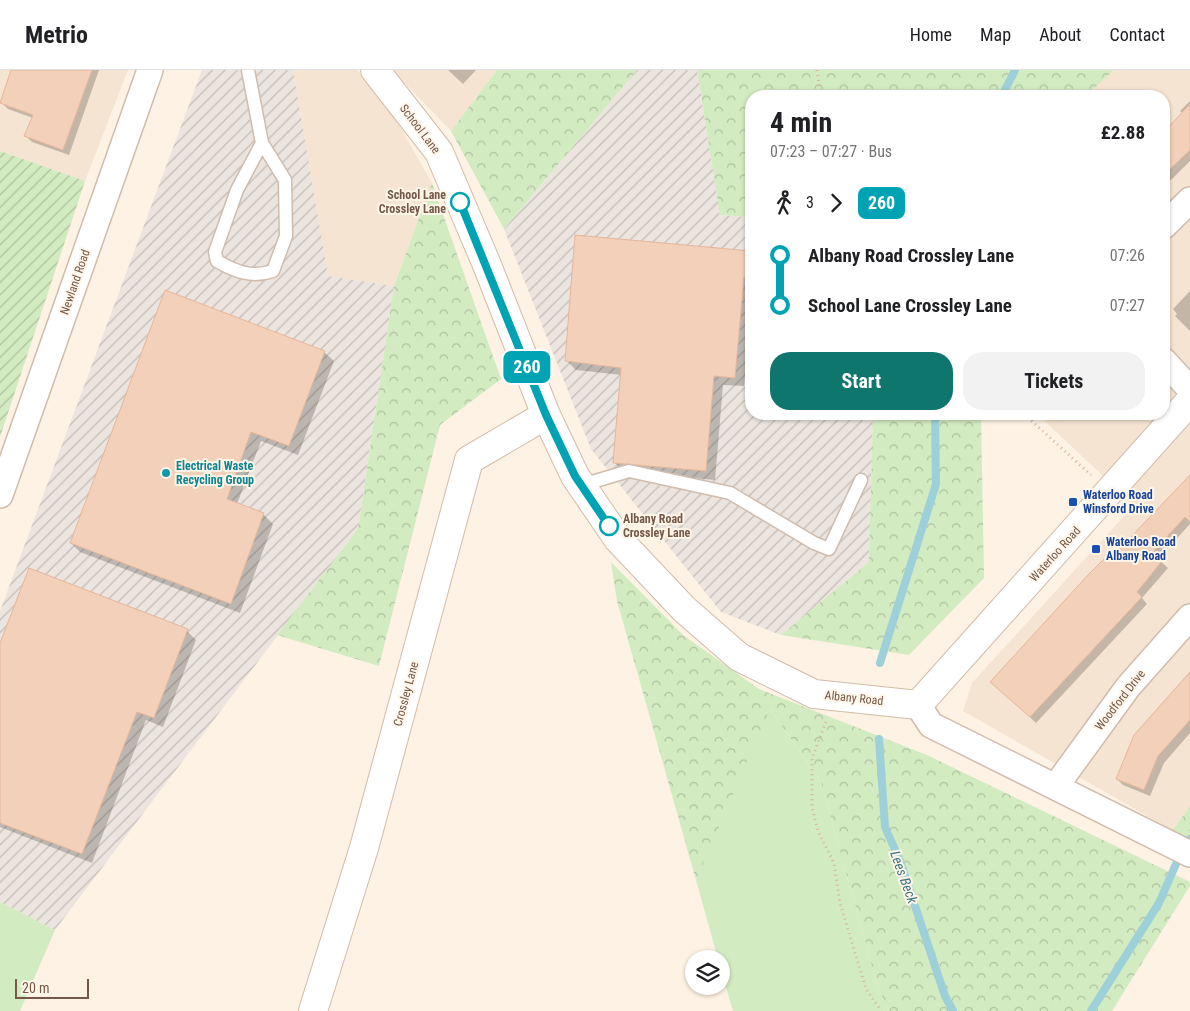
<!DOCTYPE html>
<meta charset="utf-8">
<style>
body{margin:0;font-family:"Roboto Condensed",sans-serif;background:#f2f2f2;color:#202124;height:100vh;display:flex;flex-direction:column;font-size:19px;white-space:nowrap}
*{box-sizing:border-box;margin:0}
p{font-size:16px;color:#757577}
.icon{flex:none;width:28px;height:28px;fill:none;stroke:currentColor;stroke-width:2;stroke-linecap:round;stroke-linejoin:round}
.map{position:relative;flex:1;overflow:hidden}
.drawer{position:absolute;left:745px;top:20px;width:425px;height:330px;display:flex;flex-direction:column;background:#fff;border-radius:20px;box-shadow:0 1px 4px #0004}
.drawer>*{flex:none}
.badge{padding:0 10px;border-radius:8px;font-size:18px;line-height:32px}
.controls{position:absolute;left:685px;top:880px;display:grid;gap:10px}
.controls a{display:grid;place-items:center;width:45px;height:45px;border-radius:50%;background:#fff;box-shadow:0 1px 4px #0004;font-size:25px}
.scale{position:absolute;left:15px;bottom:12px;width:74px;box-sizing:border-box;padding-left:5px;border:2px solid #755848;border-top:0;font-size:14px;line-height:18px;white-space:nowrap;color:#755848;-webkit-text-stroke:4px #fff6e9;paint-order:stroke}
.map>.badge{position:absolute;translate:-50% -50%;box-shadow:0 0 0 2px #fff}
.legs{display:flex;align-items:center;gap:8px;height:55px;padding:0 25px;font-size:16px}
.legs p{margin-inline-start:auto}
.overview{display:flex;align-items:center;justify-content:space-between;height:85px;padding:0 25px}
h1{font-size:28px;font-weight:700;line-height:38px}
.cta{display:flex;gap:10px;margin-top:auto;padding:10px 25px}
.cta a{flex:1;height:58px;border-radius:20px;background:#0f766e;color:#fff;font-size:20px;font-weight:700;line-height:58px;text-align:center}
.cta a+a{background:#f2f2f2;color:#202124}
ul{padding:0 25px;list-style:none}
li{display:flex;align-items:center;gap:18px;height:50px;font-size:19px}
li i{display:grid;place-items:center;width:8px;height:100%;margin:0 6px;background:currentColor}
li i::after{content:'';width:12px;height:12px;margin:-6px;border:4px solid;border-radius:50%;background:#fff}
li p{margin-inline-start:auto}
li:first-child i{background:linear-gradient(#0000 50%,currentColor 0)}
li:last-child i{background:linear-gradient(currentColor 50%,#0000 0)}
header{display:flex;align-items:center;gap:30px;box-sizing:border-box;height:70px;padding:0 25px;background:#fff;border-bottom:1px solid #e0e0e0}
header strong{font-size:24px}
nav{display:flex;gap:28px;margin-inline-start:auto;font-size:18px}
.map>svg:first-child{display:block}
.residential{fill:#f5e4d1}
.industrial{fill:url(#industrial-furrows)}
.grass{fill:#d2ebc1}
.forest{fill:url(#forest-crowns)}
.garden{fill:url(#garden-furrows)}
.shadow{fill:#0003}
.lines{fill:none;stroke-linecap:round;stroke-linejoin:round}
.stream{stroke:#9dd0d9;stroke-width:8}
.building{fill:#f3d0ba;stroke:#e6b69a}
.lane-casing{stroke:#d0bcac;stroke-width:15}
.street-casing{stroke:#d0bcac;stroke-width:28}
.secondary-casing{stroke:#d3bba9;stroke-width:30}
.path{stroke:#d8b39d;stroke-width:3;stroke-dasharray:1 4;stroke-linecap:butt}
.lane{stroke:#fff;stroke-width:12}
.street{stroke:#fff;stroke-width:25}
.secondary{stroke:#fff;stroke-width:28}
.line-1-casing{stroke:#fff;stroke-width:11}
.line-1{stroke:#00a3b4;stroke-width:8}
.stop-1-dot{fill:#fff;stroke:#00a3b4;stroke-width:2.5}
.culture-dot{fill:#0f9aa8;stroke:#fff6e9;stroke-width:2}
.transit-dot{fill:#1a4fb4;stroke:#fff6e9;stroke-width:2}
.labels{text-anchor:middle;stroke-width:4;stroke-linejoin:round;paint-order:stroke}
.street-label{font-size:12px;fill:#755848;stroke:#fff6e9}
.stop-label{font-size:12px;font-weight:bold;fill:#755848;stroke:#fff6e9;text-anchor:end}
.culture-label{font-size:12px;font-weight:bold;fill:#0d838f;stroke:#fff6e9;text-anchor:start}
.transit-label{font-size:12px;font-weight:bold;fill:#164399;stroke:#fff6e9;text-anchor:start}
.water-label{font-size:14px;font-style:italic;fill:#3f7783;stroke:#fff6e9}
</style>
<header>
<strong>Metrio</strong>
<nav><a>Home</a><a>Map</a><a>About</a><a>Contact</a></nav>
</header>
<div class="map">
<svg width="1190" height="941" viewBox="0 0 1190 941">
<defs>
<pattern id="industrial-furrows" width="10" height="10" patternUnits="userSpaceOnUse" patternTransform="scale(1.25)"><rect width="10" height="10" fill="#ece4de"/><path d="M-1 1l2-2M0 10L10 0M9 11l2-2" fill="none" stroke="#c4bcb6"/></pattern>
<pattern id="forest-crowns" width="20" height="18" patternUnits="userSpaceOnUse" patternTransform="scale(1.25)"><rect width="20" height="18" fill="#d2ebc1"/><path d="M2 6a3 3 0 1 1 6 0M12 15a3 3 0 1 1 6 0" fill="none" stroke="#afc19f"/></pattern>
<pattern id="garden-furrows" width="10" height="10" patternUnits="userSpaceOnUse" patternTransform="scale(1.25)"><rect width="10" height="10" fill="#d2ebc1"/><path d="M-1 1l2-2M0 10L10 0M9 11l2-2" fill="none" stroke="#afc19f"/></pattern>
</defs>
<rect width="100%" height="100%" fill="#fdf2e3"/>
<path class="residential" d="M0 0H128L85 111 0 81Z
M293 0H357L380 22 432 113 394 216 328 206Z
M392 0H497L451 61Z
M1114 0H1190V737L1172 760 963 641 972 613 1134 435 1037 344H1164V26H1086Z"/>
<path class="industrial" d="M202 0H293L328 206 394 216 358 459 55 860 0 832V541Z
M637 0H697L720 145 751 147V344H873L869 492 781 565 721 542 591 379 504 159Z"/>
<path class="grass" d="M769 638 821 712 878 918 889 941H733L721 901V889H718L696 810Z
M0 832 55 860 20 941H0Z"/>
<path class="forest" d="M497 0H637L504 159 451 61Z
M697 0H1114L1086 26H751V147L720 145Z
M432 113 501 309 440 355 379 596 277 565 358 459 394 216Z
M873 344H981L984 508 909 585 781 565 869 492Z
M611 492 683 565 759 619 927 685 1190 812V816L1112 941H889L878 918 821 712 770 639 696 810 617 531Z
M1190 737V769L1172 760Z"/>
<path class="garden" d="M0 81 85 111 0 367Z"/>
<path class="shadow" d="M50 0H99L69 85 32 72 26 66 33 48 8 39 2 33Z
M448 0H476L463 14Z
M1190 31V91L1164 117V63L1183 43 1180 41Z
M576 166 751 182V239L744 316 723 315 715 410 624 402 614 392 622 305 576 300 566 290Z
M1190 221V261L1175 246 1177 244 1173 239Z
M324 282 334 291 298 385 261 371 237 434 264 445 273 454 240 543 80 482 71 473Z
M1190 407V454L1158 489 1168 498 1142 528 1147 534 1036 653 998 617 1107 493Z
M187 561 196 570 163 657 146 650 92 793 0 757V577Z
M1190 604V663L1164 693 1150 726 1123 715 1117 709Z"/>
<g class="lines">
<path class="stream" d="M1002 26 1015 0
M880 593 936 414 935 344
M879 669 885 757 900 791 945 926 953 941
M1091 941 1159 833 1183 778 1190 769"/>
</g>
<path class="building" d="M11 0H92L63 80 24 66 33 45 0 33Z
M1190 34V80L1164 105V62Z
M575 165 751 181V207H744L735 308 714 306 706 401 613 393 621 298 565 291Z
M165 220 325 281 289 376 251 362 227 429 264 443 231 534 70 473Z
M1190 405V452L1185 447 1153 482 1162 491 1137 522 1142 527 1030 647 990 612 1088 505 1104 489 1107 492Z
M29 498 188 559 154 648 137 642 82 784 0 753V573Z
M1190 602V650L1158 686 1144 720 1116 709 1134 665Z"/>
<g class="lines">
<defs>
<path id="lane" d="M248 0 262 73 285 110 286 166 273 201C252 208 236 202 217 191L215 182 237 120 262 73
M582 415 629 401 730 423 814 473 829 479 861 410"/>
<path id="street" d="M1164 156 1190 130
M1164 291 1190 319
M0 425 150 0
M918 635 931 655 1190 784
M1056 716 1128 617 1190 547"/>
<path id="secondary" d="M375 0 439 82 487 195 546 345 575 406 618 469 684 539 739 587 814 624 918 635 1190 331
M313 941 364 778 469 390 546 345"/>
</defs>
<use href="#lane" class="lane-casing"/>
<use href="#street" class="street-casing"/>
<use href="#secondary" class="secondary-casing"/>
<path class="path" d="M817 0 821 26
M1024 344 1091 405
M826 652 812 688V737L818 761 834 793 840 833 866 919 881 941"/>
<use href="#lane" class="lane"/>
<use href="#street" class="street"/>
<use href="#secondary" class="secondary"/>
</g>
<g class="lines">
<defs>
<path id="line-1" d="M460 132 546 345 575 406 609 456"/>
</defs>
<use href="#line-1" class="line-1-casing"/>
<use href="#line-1" class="line-1"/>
</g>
<g class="stop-1-dot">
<circle cx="460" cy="132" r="9"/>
<circle cx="609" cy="456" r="9"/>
</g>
<circle class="culture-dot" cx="166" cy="403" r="5"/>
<g class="transit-dot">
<rect x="1068" y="427" width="10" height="10" rx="2.5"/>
<rect x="1091" y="474" width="10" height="10" rx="2.5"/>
</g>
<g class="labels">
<g class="street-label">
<text transform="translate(420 59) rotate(53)" y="4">School Lane</text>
<text transform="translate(75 212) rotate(-71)" y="4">Newland Road</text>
<text transform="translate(1055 484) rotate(-48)" y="4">Waterloo Road</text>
<text transform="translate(406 624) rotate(-75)" y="4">Crossley Lane</text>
<text transform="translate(854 628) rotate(6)" y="4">Albany Road</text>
<text transform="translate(1120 630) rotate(-52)" y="4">Woodford Drive</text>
</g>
<g class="stop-label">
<text x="446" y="129">School Lane<tspan x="446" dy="14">Crossley Lane</tspan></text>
<text x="623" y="453" text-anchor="start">Albany Road<tspan x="623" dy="14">Crossley Lane</tspan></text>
</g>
<g class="culture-label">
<text x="176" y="400">Electrical Waste<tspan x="176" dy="14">Recycling Group</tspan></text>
</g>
<g class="transit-label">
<text x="1083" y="429">Waterloo Road<tspan x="1083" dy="14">Winsford Drive</tspan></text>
<text x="1106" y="476">Waterloo Road<tspan x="1106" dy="14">Albany Road</tspan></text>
</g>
<g class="water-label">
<text transform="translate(904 807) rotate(70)" y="5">Lees Beck</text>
</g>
</g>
</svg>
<div class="controls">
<a><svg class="icon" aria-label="layers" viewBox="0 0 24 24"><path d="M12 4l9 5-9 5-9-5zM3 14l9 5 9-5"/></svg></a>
</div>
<div class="scale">20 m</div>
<b class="badge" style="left:527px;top:297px;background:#00a3b4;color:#fff">260</b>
<section class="drawer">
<div class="overview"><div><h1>4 min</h1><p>07:23 – 07:27 · Bus</p></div><b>£2.88</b></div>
<div class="legs"><svg class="icon" aria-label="walk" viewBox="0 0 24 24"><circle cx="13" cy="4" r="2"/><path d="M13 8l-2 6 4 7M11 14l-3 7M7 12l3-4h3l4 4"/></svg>3<svg class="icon" aria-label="forward" viewBox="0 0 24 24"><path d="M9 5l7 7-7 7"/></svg><b class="badge" style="background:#00a3b4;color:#fff">260</b></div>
<ul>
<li><i style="color:#00a3b4"></i><b>Albany Road Crossley Lane</b><p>07:26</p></li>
<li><i style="color:#00a3b4"></i><b>School Lane Crossley Lane</b><p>07:27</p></li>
</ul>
<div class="cta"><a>Start</a><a>Tickets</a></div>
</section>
</div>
